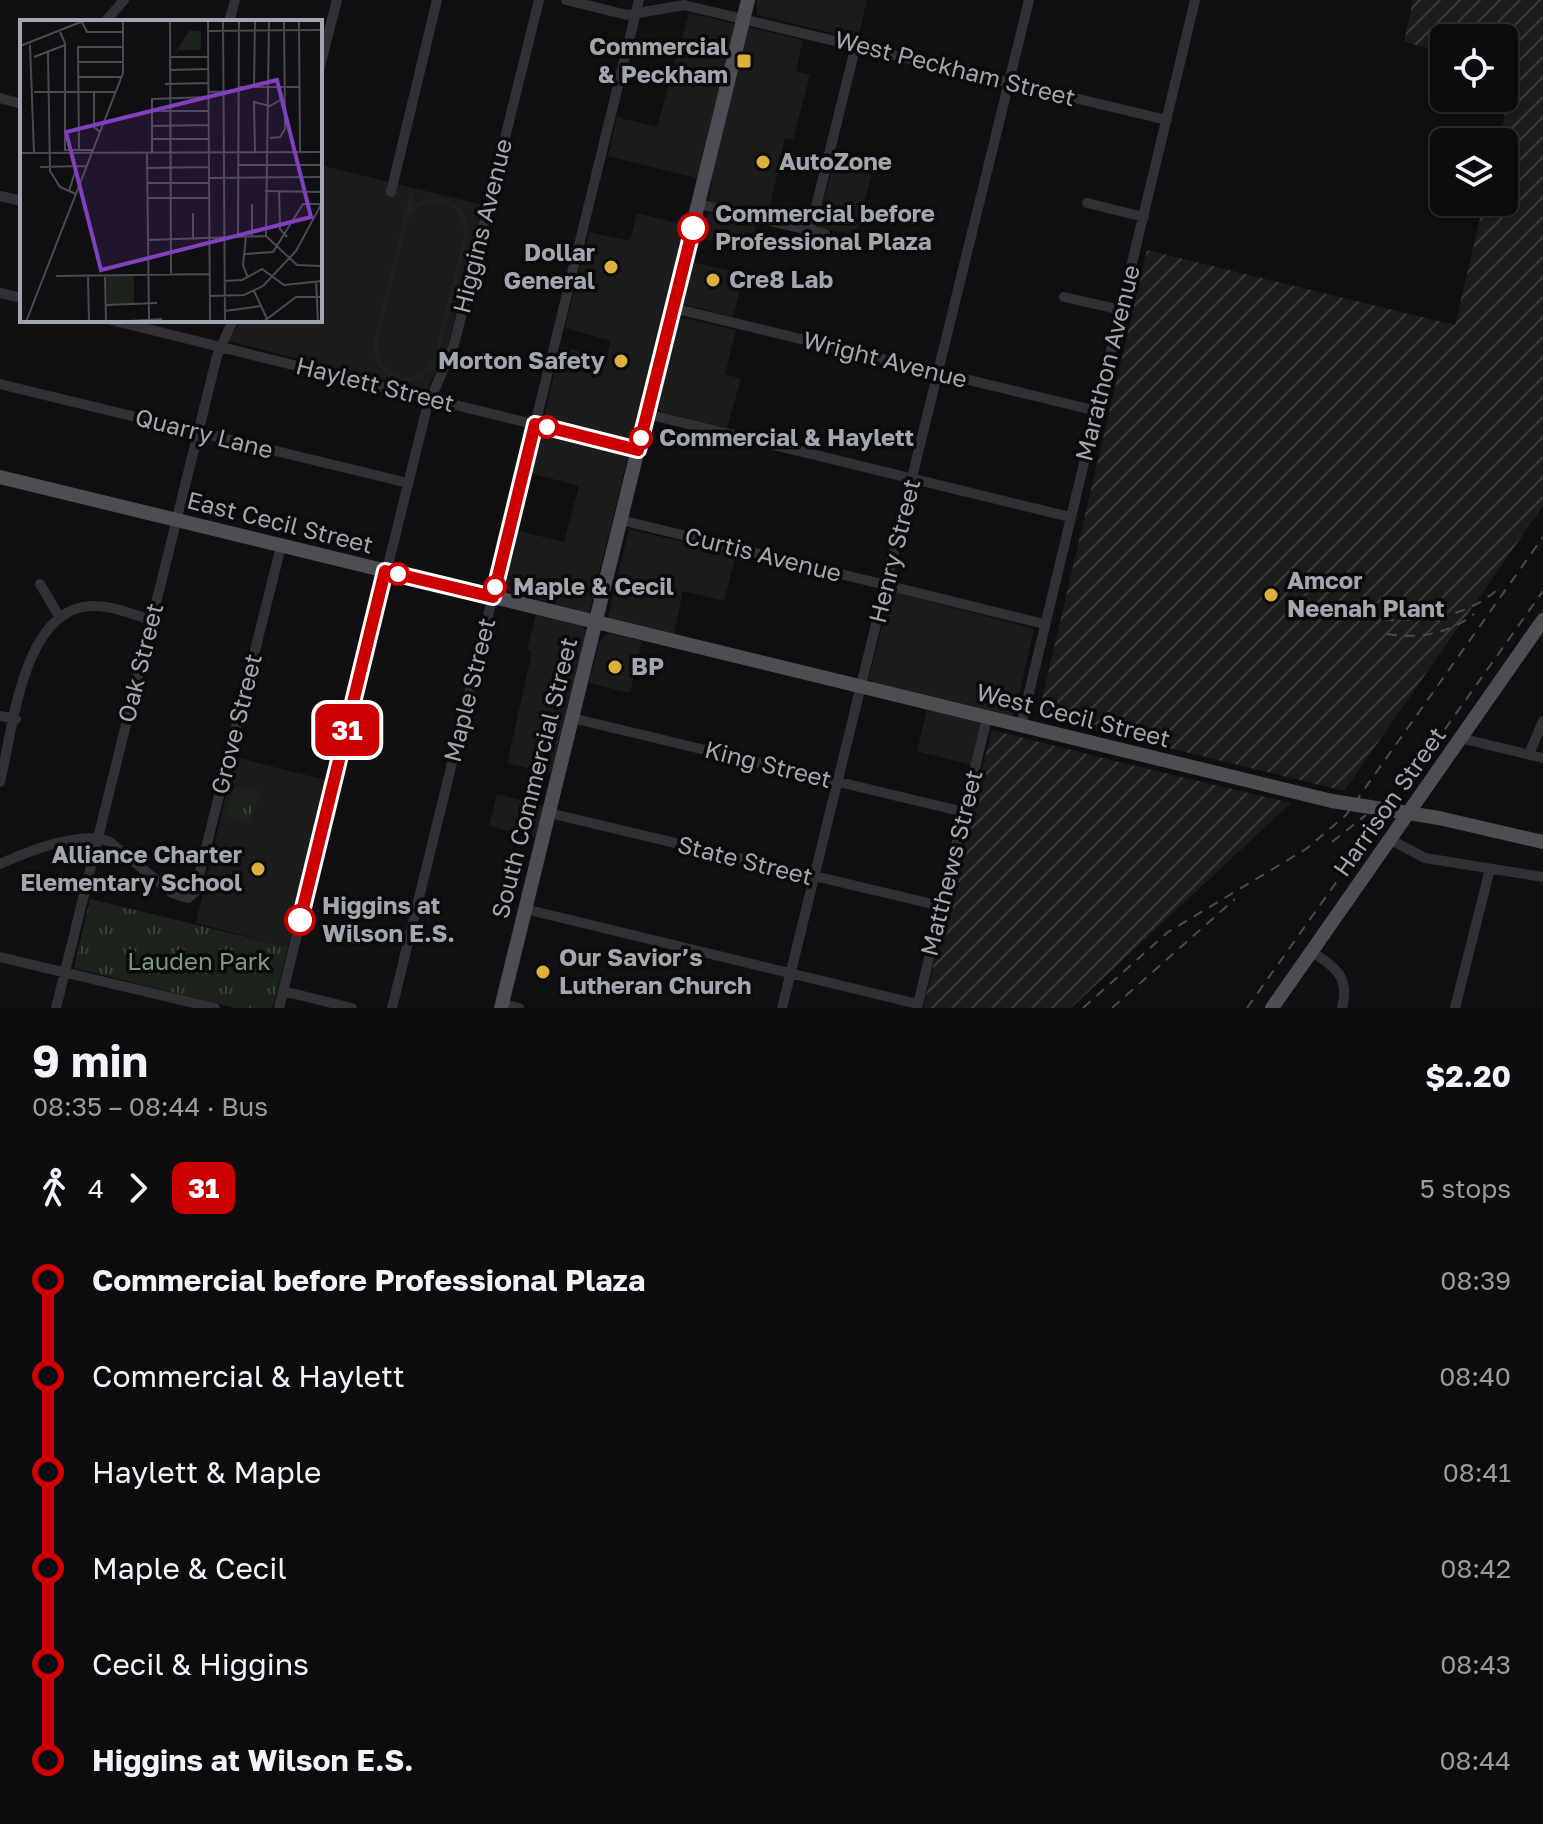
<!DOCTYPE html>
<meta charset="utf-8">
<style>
body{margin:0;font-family:"Golos Text",sans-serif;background:#151416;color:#f1f3f6;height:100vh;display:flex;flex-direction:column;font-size:30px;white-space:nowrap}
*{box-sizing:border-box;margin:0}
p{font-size:26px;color:#9a9b9d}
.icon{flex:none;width:44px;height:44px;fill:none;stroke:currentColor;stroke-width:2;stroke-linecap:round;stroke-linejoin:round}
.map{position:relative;height:1008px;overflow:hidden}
.drawer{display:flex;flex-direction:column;background:#0c0b0d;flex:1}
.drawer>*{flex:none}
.badge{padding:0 16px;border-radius:12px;font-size:28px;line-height:52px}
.tools{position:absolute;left:1430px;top:24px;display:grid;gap:16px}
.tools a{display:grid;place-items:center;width:88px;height:88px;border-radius:12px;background:#0c0b0d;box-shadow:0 2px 6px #0004,0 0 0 2px #2c2b2e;font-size:40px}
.map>.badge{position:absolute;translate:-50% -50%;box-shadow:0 0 0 4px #fff}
.legs{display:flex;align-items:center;gap:12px;height:88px;padding:0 32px;font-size:26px}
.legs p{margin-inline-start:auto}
.overview{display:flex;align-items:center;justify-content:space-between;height:136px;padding:0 32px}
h1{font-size:44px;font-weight:700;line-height:60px}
ul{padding:0 32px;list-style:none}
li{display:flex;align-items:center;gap:28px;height:96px;font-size:30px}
li i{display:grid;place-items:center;width:12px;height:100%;margin:0 10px;background:currentColor}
li i::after{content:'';width:20px;height:20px;margin:-10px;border:6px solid;border-radius:50%;background:#0c0b0d}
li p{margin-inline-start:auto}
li:first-child i{background:linear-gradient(#0000 50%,currentColor 0)}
li:last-child i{background:linear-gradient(currentColor 50%,#0000 0)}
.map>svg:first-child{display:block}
.built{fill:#1c1c1d}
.industrial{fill:url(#industrial-furrows);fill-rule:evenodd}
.green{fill:#1c231d;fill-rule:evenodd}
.park{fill:url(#park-tufts)}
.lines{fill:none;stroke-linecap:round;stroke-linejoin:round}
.minor{stroke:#313135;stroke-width:10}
.major{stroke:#4d4e54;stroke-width:14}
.rail{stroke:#4a4b50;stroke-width:2;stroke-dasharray:10 8;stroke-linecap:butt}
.major-bridge{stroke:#4d4e54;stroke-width:14}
.line-1-casing{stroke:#fff;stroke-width:18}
.line-1{stroke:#c00;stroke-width:12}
.poi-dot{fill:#ddaf3b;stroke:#0b0b0b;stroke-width:3}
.stop-1-dot{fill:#fff;stroke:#c00;stroke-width:4}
.labels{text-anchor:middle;stroke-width:7;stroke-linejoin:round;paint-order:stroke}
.poi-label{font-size:24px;font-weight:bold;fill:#a2a6b0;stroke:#0b0b0b;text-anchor:start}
.street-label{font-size:24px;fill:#a2a6b0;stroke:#0b0b0b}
.stop-label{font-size:24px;font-weight:bold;fill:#a2a6b0;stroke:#0b0b0b;text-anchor:start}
.park-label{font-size:24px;fill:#7b997e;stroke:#0b0b0b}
.inset-road{fill:none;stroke:#4a4b51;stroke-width:2}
.view{fill:#813ebd;fill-opacity:0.15;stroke:#813ebd;stroke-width:4}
.inset-edge{fill:none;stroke:#a2a6b0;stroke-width:4}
</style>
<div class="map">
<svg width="1543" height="1008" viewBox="0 0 1543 1008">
<defs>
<pattern id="industrial-furrows" width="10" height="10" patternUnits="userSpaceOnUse" patternTransform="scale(2)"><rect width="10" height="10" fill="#1c1c1d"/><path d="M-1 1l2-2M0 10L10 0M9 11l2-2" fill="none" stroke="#3a3a3b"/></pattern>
<pattern id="park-tufts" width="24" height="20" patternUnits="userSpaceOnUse" patternTransform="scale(2)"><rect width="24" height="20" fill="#1c231d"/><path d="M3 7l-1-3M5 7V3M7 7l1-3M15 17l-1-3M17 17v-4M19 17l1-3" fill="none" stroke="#3a403b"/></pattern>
</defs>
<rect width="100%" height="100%" fill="#100f11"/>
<path class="built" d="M757 0H867L858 39 757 15Z
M689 13 803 40 796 71 810 75 793 139 785 138 768 216 709 201 712 182 608 156 617 117 657 127Z
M834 163 872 174 855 235 816 227Z
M320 165 483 205 446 353 426 392 229 341 241 320H320Z
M637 213 686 225 589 613 500 589 515 530 564 542 579 486 530 473 561 347 606 358 611 341 565 328 589 232 630 241Z
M708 213 756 224 749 251 699 238Z
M693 262 744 274 733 317 684 304Z
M683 318 736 330 725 374 741 379 727 428 662 412 658 408 677 321Z
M629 529 736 555 724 601 683 591 674 635 608 617Z
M896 593 1034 629 1015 714 1010 717 983 712 971 765 917 751 930 697 872 683 869 678 891 594Z
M536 614 582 625 586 631 551 774 507 763 532 652 527 650Z
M608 633 642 641 630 693 589 683 600 641Z
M235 757 329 781 288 947 196 923Z
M497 794 544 806 536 838 489 826Z"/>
<path class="industrial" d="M1413 0H1543V506L1344 791 1038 716 1147 250 1455 325 1484 202H1504V142H1498L1505 115 1433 97 1444 52 1404 42ZM1504 38V98H1444V38Z
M992 730 1119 762 1291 803 1071 1008H923Z"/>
<path class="green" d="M410 191 414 192 411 207C435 189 468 200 469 233L437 362C418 395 376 382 373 346ZM437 201 456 209 465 233 433 362 420 375 403 378 382 365 377 343 408 218 419 206Z"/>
<path class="park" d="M239 787 260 792 249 822 226 816 233 790Z
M90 899 288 947 274 1004 271 1008H236L74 968Z"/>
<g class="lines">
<path class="minor" d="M566 0 627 15 684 5 1167 120
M105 22 124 0
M229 22 235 0
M320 66 337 0
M0 98 22 104
M391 192 437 0
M0 196 22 201
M1087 203 1144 217
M699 204 825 234
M810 231 856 45
M0 293 22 298
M1064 297 1121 310
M673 308 1097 411
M111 320 638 450
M0 384 408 483
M647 414 1070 517
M621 520 1044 624
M40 584 59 616
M0 716 16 719
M572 718 964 812
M1021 726 1195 0
M1460 738 1543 758
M1529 754 1543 721
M0 782C13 730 22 609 91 606 111 605 132 614 151 620
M549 813 941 906
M1391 840 1425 858 1543 877
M0 864C26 852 84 829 110 842L172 893 188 898 195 892 281 546
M525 909 918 1004
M1312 952C1336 968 1350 977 1342 1008
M0 957 215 1008
M283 991 352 1008
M502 1004 519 1008
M56 1008 217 356 233 320
M279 1008 427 407 454 345 539 0
M392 1008 639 0
M782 1008 1029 0
M917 1008 987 718
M1455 1008 1490 869"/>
<path class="major" d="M0 477 1332 801
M1439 818 1543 842
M501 1008 748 0
M1272 1008 1543 620"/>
<path class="rail" d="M1384 620C1428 621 1468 618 1501 586
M1387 634C1418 639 1449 634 1474 614
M1332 842 1366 815
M1083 1008 1168 932 1306 849 1346 815 1543 537
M1112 1008 1235 899
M1247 1008 1543 591"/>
<path class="major-bridge" d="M1332 801 1439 818"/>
</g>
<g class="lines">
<defs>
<path id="line-1" d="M300 920 385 571 493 597 535 424 638 450 693 228"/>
</defs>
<use href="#line-1" class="line-1-casing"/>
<use href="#line-1" class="line-1"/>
</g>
<g class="poi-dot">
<rect x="736" y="53" width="16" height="16" rx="4"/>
<circle cx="763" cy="162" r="8"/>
<circle cx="611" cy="267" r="8"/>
<circle cx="713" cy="280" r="8"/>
<circle cx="621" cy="361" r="8"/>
<circle cx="1271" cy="595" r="8"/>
<circle cx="615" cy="667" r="8"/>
<circle cx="258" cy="869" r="8"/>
<circle cx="543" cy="972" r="8"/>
</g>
<g class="stop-1-dot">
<circle cx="693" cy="228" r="14"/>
<circle cx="547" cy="427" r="10"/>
<circle cx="641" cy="438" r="10"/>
<circle cx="398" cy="574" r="10"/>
<circle cx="495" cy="587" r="10"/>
<circle cx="300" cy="920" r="14"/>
</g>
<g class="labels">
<g class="poi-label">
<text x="728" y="55" text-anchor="end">Commercial<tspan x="728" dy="28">&amp; Peckham</tspan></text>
<text x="779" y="170">AutoZone</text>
<text x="595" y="261" text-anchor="end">Dollar<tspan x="595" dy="28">General</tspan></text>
<text x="729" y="288">Cre8 Lab</text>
<text x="605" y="369" text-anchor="end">Morton Safety</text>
<text x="1287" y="589">Amcor<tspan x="1287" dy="28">Neenah Plant</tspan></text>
<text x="631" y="675">BP</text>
<text x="242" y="863" text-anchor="end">Alliance Charter<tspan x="242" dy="28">Elementary School</tspan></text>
<text x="559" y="966">Our Savior’s<tspan x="559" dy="28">Lutheran Church</tspan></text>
</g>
<g class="street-label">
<text transform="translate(955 69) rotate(14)" y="8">West Peckham Street</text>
<text transform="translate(483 226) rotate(-76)" y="8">Higgins Avenue</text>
<text transform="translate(885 360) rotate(14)" y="8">Wright Avenue</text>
<text transform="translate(1108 363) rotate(-76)" y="8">Marathon Avenue</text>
<text transform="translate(375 385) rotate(14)" y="8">Haylett Street</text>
<text transform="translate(204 434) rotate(14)" y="8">Quarry Lane</text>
<text transform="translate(280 523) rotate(14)" y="8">East Cecil Street</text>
<text transform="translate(895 551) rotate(-76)" y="8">Henry Street</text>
<text transform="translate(763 555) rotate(14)" y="8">Curtis Avenue</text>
<text transform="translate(141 663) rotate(-76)" y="8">Oak Street</text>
<text transform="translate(470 690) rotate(-76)" y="8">Maple Street</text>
<text transform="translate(1073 716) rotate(14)" y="8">West Cecil Street</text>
<text transform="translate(237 724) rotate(-76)" y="8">Grove Street</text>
<text transform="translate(768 765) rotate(14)" y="8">King Street</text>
<text transform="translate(535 778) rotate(-76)" y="8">South Commercial Street</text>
<text transform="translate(1390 802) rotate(-55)" y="8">Harrison Street</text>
<text transform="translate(745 861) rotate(14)" y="8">State Street</text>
<text transform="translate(952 863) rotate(-76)" y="8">Matthews Street</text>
</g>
<g class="stop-label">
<text x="715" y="222">Commercial before<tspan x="715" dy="28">Professional Plaza</tspan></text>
<text x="659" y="446">Commercial &amp; Haylett</text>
<text x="513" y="595">Maple &amp; Cecil</text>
<text x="322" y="914">Higgins at<tspan x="322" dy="28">Wilson E.S.</tspan></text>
</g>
<g class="park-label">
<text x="199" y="970">Lauden Park</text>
</g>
</g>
<g transform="translate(20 20)">
<rect width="302" height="302" fill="#100f11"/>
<path d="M86 256H114V284L87 285Z" fill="#1c231d"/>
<path d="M169 11H181V30H158L153 36Z" fill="#1c231d"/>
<path class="inset-road" d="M150 0 151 254M188 0 190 302M203 0 205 302M279 0 280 132M62 2 67 12H103M189 11 302 10M40 12 45 23V130H73M10 25 14 133M0 26 66 0M28 32 30 151 40 167 56 174M14 37 45 25M150 37H189M58 42H103M150 50 189 49M58 57H101M145 64 189 63M219 67H280M234 67 235 0M14 72H95M74 72V107L80 112M189 72 219 71M132 91H189M132 106 189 105M250 118 260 117 265 109 264 0M132 119H189M59 129 58 27H103M235 132 234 82 250 86 262 79M0 133 302 132M127 133 129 302M132 133V79L189 77M219 145H302M20 147 67 146M128 148 189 147M189 158 302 157M128 163H189M49 171 57 146M245 171 302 172M259 171 260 209 267 217M128 178H189M232 184V216M173 193V220M218 216 219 0M226 216 223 245 228 258M246 216 249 0M128 220 246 216 277 245 302 246M224 234 253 232 283 184H301M68 255 69 302M85 255 86 302M36 256 189 254M204 261 222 260 242 249 264 265 302 261M296 261 298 302M234 271 248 301M189 276 224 275 243 266 276 231 302 183M86 285 137 283M205 291 241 286M6 302 103 53V0M94 302 142 299M243 302 276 277H302"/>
<path class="view" d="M257 60 291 197 81 250 46 112Z"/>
<rect width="302" height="302" class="inset-edge"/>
</g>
</svg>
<div class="tools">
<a><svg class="icon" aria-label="locate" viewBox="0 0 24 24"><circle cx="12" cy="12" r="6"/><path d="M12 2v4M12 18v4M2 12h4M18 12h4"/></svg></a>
<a><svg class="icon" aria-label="layers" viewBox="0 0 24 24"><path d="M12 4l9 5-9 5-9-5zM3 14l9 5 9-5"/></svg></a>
</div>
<b class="badge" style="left:347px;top:730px;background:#c00;color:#fff">31</b>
</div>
<section class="drawer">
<div class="overview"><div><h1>9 min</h1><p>08:35 – 08:44 · Bus</p></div><b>$2.20</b></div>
<div class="legs"><svg class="icon" aria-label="walk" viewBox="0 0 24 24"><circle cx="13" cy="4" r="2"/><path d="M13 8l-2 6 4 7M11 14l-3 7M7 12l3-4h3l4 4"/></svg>4<svg class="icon" aria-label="forward" viewBox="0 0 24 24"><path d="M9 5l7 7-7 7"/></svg><b class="badge" style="background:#c00;color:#fff">31</b><p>5 stops</p></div>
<ul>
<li><i style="color:#c00"></i><b>Commercial before Professional Plaza</b><p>08:39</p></li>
<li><i style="color:#c00"></i><span>Commercial &amp; Haylett</span><p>08:40</p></li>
<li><i style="color:#c00"></i><span>Haylett &amp; Maple</span><p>08:41</p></li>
<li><i style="color:#c00"></i><span>Maple &amp; Cecil</span><p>08:42</p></li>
<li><i style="color:#c00"></i><span>Cecil &amp; Higgins</span><p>08:43</p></li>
<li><i style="color:#c00"></i><b>Higgins at Wilson E.S.</b><p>08:44</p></li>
</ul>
</section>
